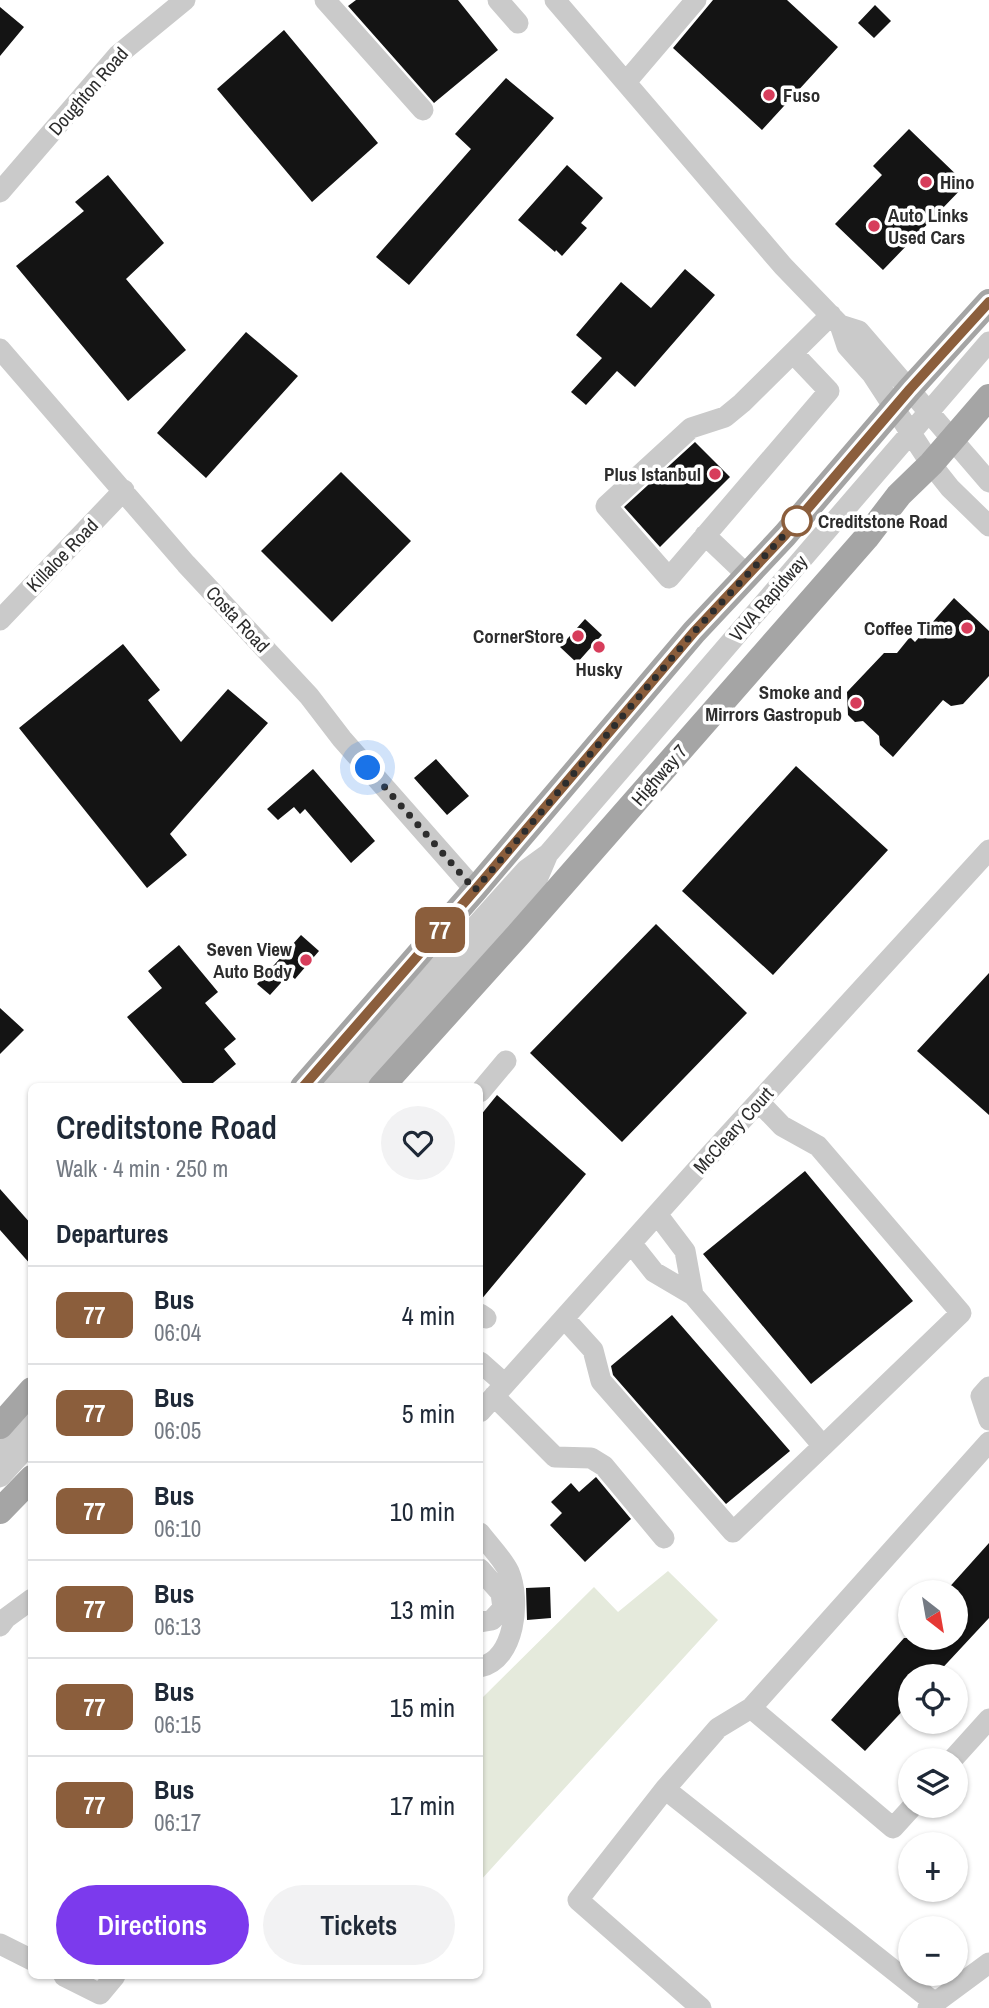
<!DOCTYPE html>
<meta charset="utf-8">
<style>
body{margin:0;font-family:"Archivo Narrow",sans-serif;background:#f2f2f3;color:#1f2937;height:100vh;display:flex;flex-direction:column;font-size:26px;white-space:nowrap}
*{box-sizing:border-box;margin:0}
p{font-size:23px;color:#747a83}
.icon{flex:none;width:38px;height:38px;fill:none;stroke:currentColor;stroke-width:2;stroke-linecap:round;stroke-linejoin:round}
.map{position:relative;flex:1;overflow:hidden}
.drawer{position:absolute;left:28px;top:1083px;width:455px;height:896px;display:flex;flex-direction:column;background:#fff;border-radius:10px;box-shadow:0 2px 5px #0004}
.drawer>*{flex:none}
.badge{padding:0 14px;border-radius:10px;font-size:24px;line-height:46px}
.needle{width:46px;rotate:149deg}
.buttons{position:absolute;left:898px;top:1580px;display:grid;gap:14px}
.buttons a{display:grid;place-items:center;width:70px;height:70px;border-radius:50%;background:#fff;box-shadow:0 2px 5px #0004;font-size:35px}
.you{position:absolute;width:35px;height:35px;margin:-18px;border:5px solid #fff;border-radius:50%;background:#1a73e8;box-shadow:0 0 0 10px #1a73e833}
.map>.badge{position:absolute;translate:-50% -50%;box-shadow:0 0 0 4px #fff}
h2{padding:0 28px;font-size:26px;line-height:63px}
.round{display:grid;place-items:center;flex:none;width:74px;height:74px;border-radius:37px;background:#f2f2f3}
.headline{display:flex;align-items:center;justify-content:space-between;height:119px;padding:0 28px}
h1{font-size:33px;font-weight:600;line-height:52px}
.button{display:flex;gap:14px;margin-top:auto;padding:14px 28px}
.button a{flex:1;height:80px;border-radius:42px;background:#7c3aed;color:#fff;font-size:28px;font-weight:600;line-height:80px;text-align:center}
.button a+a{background:#f2f2f3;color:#1f2937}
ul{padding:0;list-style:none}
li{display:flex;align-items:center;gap:21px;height:98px;padding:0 28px;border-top:2px solid #e0e1e3}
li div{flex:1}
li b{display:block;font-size:26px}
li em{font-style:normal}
li .badge{min-width:77px;font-weight:700;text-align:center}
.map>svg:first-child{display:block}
.green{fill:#e5eadc}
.building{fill:#141414}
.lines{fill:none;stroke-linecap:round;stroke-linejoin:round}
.minor{stroke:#cacaca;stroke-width:21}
.major{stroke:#a5a5a5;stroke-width:26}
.line-casing{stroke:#fff;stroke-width:16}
.line{stroke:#8b5e3c;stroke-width:10}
.walk{stroke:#2d2d2d;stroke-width:7;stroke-dasharray:0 12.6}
.poi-dot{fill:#d73d5b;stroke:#fff;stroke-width:2.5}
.stop-dot{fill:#fff;stroke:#8b5e3c;stroke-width:3.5}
.labels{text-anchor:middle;stroke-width:7;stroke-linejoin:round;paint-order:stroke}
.street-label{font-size:19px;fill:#2d2d2d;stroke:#fff}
.poi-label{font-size:19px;font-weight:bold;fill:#2d2d2d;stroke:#fff;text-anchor:end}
.stop-label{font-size:19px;font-weight:bold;fill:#2d2d2d;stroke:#fff;text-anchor:start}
</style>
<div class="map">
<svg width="989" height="2008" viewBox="0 0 989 2008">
<rect width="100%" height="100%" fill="#fff"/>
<path class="green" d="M668 1571 718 1620 480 1881V1700L594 1587 618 1612Z"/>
<path class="building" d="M356 0H458L498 50 434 103 348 6Z
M713 0H787L838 47 762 130 673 48Z
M875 5 891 21 874 38 858 23Z
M0 7 24 27 0 56Z
M284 30 378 143 312 202 217 89Z
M506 78 554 118 409 285 376 257 471 149 455 134Z
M909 129 966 184 883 270 835 224 882 175 873 166Z
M567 165 603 198 581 223 587 228 562 256 556 250 555 252 518 220Z
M108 175 164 243 126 279 186 350 128 401 16 266 84 211 75 202Z
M685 269 715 295 635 387 617 371 586 405 571 392 602 358 576 335 621 282 651 308Z
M246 332 298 376 206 478 157 433Z
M695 442 730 477 660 547 624 507Z
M341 472 411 541 332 622 261 551Z
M954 598 989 631V676L963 704 951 706 943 700 893 757 880 745 879 736 863 721 855 722 848 715 847 692 884 653H897L910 637 915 642Z
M585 619 602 635 577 663 560 647Z
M123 644 160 690 148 700 181 742 228 689 268 723 170 834 187 855 147 888 19 728Z
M436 759 469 796 447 815 414 778Z
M796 766 888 850 773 975 682 891Z
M313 769 375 841 351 863 305 809 300 814 294 807 278 820 267 809Z
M656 924 747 1013 622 1142 530 1053Z
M301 935 319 951 295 979 289 974 270 995 257 984Z
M179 945 218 992 205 1003 236 1039 224 1049 236 1064 208 1087H186L127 1017 162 988 148 971Z
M989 973V1115L917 1051Z
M0 1008 24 1030 0 1054Z
M497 1095 586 1174 480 1301V1116Z
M805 1171 913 1301 811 1384 703 1254Z
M0 1189 32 1225V1266L0 1230Z
M672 1315 790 1451 726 1504 613 1375 611 1366Z
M596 1477 631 1519 585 1562 550 1525 562 1513 551 1502 571 1483 579 1492Z
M989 1543V1618L935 1676H910V1703L865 1751 831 1720 904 1638H956V1592H945Z
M550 1587 551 1618 527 1620 526 1588Z"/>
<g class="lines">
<path class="minor" d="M325 0 423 110
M498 0 518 23
M555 0 783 266 840 325 847 346 872 374 931 464 950 488 989 526
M626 82 696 0
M0 192 118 55 185 0
M840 325 859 331 989 482
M0 349 186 564 309 696 342 739 475 890
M793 353 829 391 669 578 606 506 691 428 725 417 742 403 831 315
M705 535 747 575
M0 620 124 490
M331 1087 526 870 548 854 989 342
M353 1087 535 884 547 856
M480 1092 506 1061
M759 1102 782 1126 818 1146 961 1313 823 1446
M657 1214 685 1251 693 1295
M480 1314 486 1318
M564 1318 593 1350 601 1381 733 1532 823 1446 693 1295 654 1272 631 1243
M480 1362 505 1384
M989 1387 981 1396 989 1420
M494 1396 555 1457 591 1458 604 1466 664 1538
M480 1412 709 1156 989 850
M0 1454 32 1419
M0 1477 32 1442
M480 1533C489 1545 503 1559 509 1572 521 1600 515 1660 480 1667
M480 1569 501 1593 503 1608 492 1620 480 1622
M0 1626 6 1618 32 1599
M952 1760 989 1719
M665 1789 935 2003
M913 1806 893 1828 751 1708 989 1442
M0 1944 32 1960
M64 1976 100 1994 115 1976
M701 2008 578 1900 665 1789 718 1728 751 1708
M928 2008 989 1963"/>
<path class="major" d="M303 1087 475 890 694 632 785 535 910 389 989 302
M381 1087 518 935 866 538 899 495 931 464 989 397
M0 1426 32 1390
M0 1511 32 1478"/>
</g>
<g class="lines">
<defs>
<path id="line" d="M303 1087 475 890 694 632 785 535 910 389 989 302"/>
</defs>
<use href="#line" class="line-casing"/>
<use href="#line" class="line"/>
<path class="walk" d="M368 768 475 890 694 632 800 518 797 521"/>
</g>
<g class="poi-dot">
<circle cx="769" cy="95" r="7"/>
<circle cx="926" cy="182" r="7"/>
<circle cx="874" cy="226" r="7"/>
<circle cx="715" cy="474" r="7"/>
<circle cx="967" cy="628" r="7"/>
<circle cx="578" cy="636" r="7"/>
<circle cx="599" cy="647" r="7"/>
<circle cx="856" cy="703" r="7"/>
<circle cx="306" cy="960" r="7"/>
</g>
<circle class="stop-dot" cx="797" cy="521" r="14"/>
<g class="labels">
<g class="street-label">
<text transform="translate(88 91) rotate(-49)" y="7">Doughton Road</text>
<text transform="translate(62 555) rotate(-46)" y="7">Killaloe Road</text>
<text transform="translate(768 598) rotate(-49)" y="7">VIVA Rapidway</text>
<text transform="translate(238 619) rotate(47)" y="7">Costa Road</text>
<text transform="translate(659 775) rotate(-49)" y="7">Highway 7</text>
<text transform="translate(733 1130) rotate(-48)" y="7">McCleary Court</text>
</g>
<g class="poi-label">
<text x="783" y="102" text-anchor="start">Fuso</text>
<text x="940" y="189" text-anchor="start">Hino</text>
<text x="888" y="222" text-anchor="start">Auto Links<tspan x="888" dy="22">Used Cars</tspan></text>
<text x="701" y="481">Plus Istanbul</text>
<text x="953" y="635">Coffee Time</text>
<text x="564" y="643">CornerStore</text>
<text x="599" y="676" text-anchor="middle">Husky</text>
<text x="842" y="699">Smoke and<tspan x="842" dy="22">Mirrors Gastropub</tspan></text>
<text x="292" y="956">Seven View<tspan x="292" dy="22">Auto Body</tspan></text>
</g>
<g class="stop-label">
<text x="818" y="528">Creditstone Road</text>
</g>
</g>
</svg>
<div class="buttons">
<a><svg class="needle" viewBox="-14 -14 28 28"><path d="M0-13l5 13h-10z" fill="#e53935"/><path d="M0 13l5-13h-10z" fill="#747a83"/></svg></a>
<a><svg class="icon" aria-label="locate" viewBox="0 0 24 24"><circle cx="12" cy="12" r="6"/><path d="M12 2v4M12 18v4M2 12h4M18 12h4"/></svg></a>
<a><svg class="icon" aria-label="layers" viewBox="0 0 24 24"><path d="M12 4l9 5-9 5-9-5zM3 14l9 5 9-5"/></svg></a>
<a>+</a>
<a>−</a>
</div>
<div class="you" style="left:368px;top:768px"></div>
<b class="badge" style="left:440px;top:930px;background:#8b5e3c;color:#fff">77</b>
<section class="drawer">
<div class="headline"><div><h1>Creditstone Road</h1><p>Walk · 4 min · 250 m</p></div><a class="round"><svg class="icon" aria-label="heart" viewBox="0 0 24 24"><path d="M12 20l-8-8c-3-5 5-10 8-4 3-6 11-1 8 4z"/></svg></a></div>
<h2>Departures</h2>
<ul>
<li><span class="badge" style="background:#8b5e3c;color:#fff">77</span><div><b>Bus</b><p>06:04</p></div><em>4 min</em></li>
<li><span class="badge" style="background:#8b5e3c;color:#fff">77</span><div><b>Bus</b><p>06:05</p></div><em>5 min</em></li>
<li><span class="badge" style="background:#8b5e3c;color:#fff">77</span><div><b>Bus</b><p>06:10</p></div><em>10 min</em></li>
<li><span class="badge" style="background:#8b5e3c;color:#fff">77</span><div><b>Bus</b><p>06:13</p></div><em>13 min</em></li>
<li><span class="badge" style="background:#8b5e3c;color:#fff">77</span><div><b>Bus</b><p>06:15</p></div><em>15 min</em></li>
<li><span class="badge" style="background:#8b5e3c;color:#fff">77</span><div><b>Bus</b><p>06:17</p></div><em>17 min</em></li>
</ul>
<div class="button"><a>Directions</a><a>Tickets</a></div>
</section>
</div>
